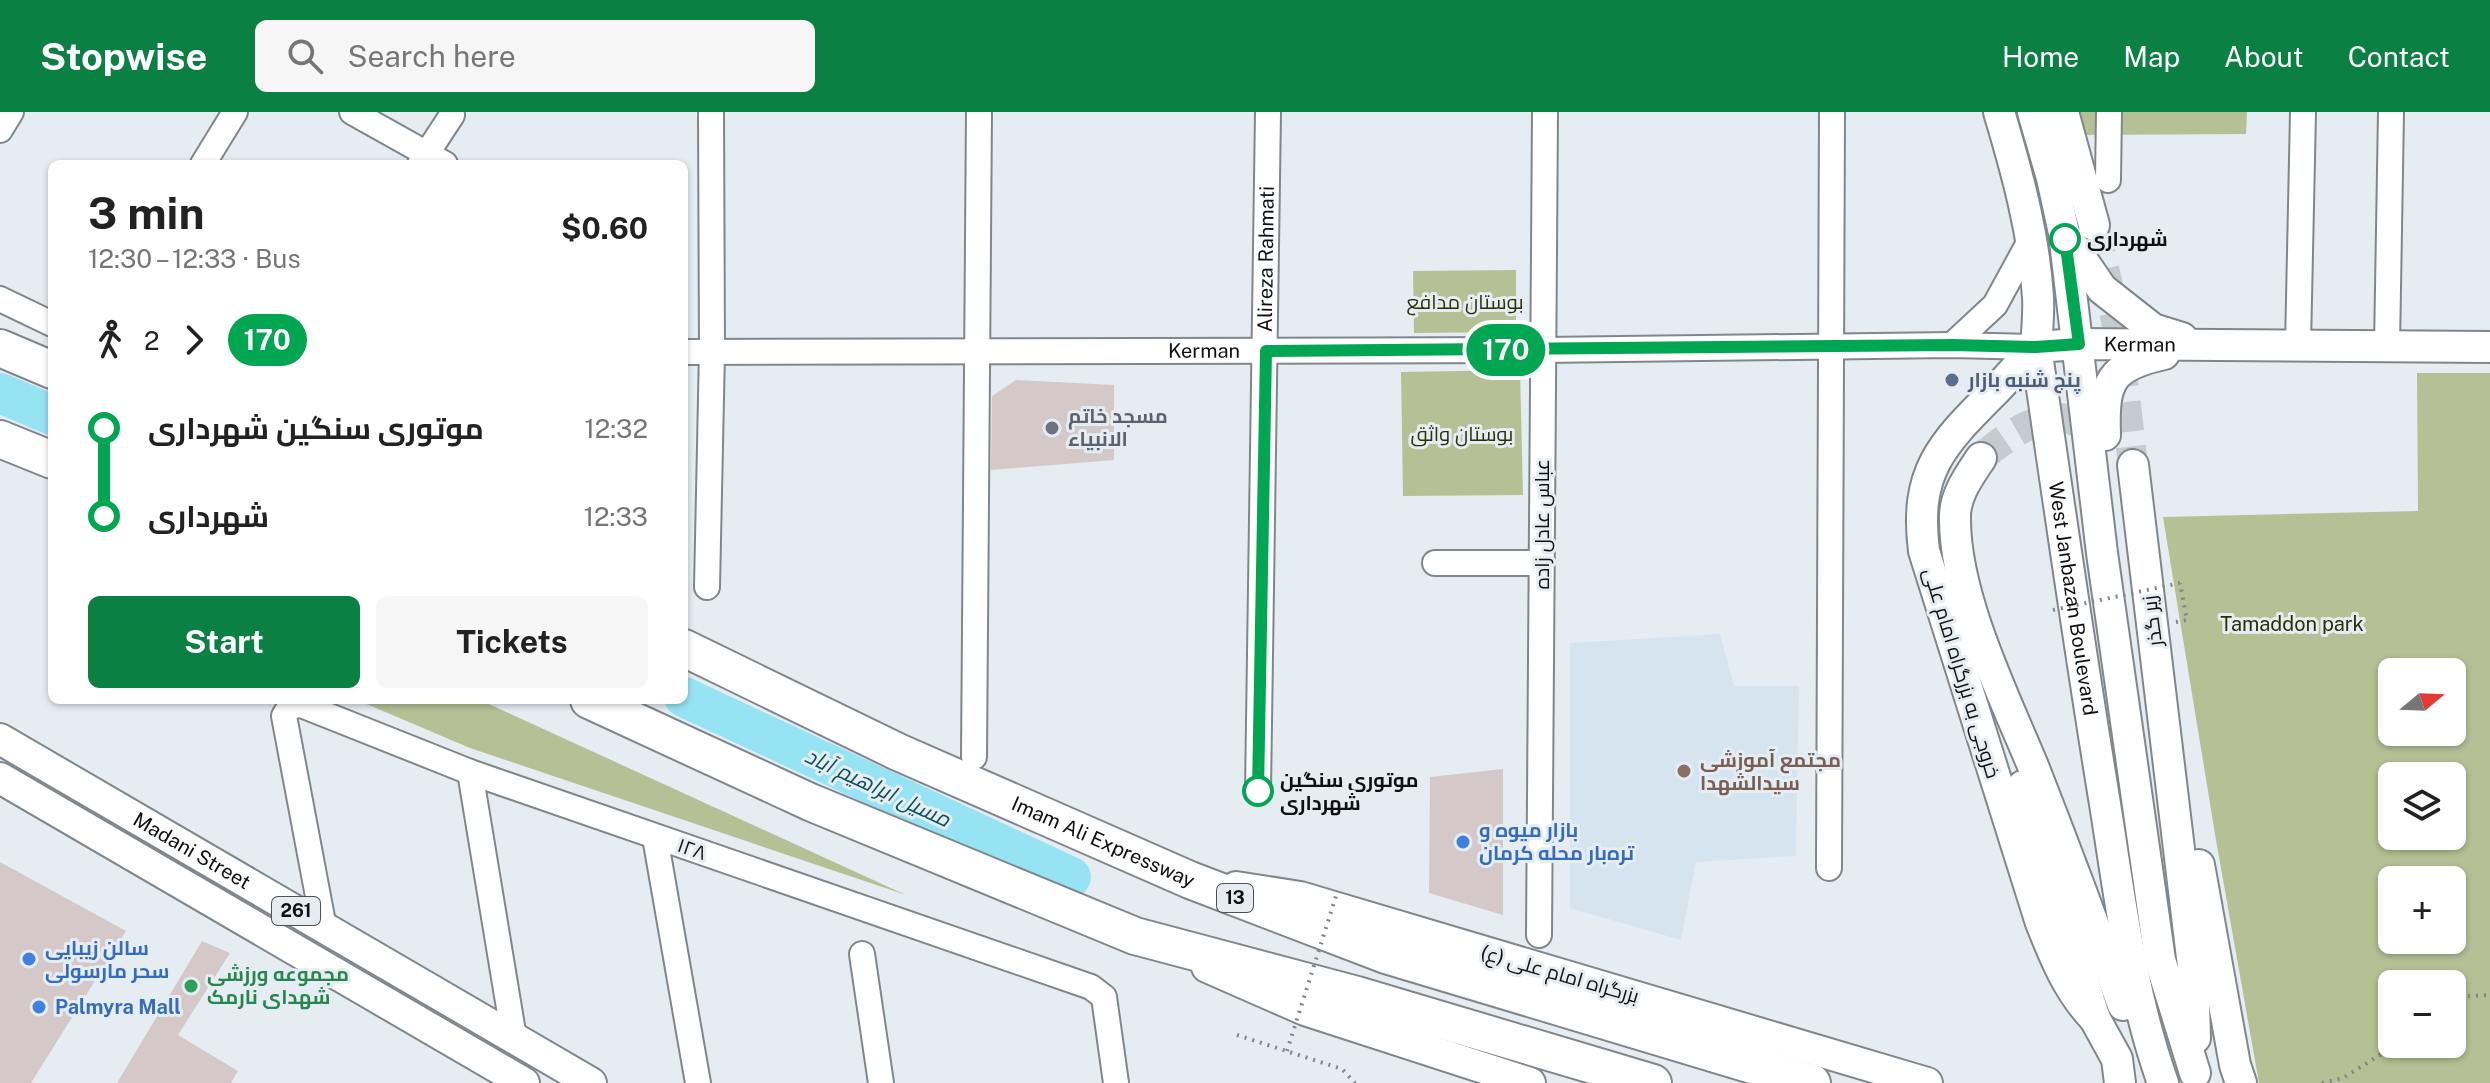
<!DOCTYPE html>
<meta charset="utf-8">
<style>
body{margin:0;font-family:"Public Sans",Cairo,sans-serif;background:#f6f6f6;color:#222;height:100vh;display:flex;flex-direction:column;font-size:30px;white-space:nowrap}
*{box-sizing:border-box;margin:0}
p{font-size:26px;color:#767676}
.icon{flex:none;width:44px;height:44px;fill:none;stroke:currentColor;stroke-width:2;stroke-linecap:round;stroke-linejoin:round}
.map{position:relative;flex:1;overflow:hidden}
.side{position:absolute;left:48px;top:48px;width:640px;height:544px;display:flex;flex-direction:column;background:#fff;border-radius:12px;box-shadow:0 2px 6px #0004}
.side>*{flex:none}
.badge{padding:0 16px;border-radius:26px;font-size:28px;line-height:52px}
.needle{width:52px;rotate:71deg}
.controls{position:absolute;left:2378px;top:546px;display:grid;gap:16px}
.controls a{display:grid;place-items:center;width:88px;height:88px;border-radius:12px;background:#fff;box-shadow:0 2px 6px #0004;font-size:40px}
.map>.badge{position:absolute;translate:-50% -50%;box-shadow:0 0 0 4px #fff}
.legs{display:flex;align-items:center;gap:12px;height:88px;padding:0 40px;font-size:26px}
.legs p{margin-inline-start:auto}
.head{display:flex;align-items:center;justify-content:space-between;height:136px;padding:0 40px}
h1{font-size:44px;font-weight:700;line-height:60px}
.primary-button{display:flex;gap:16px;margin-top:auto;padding:16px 40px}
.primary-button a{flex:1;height:92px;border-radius:12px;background:#0b8043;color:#fff;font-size:32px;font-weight:700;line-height:92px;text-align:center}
.primary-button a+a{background:#f6f6f6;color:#222}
ul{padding:0 40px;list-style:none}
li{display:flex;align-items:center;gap:28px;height:88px;font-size:30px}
li i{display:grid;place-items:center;width:12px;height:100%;margin:0 10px;background:currentColor}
li i::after{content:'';width:20px;height:20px;margin:-10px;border:6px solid;border-radius:50%;background:#fff}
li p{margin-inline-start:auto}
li:first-child i{background:linear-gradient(#0000 50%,currentColor 0)}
li:last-child i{background:linear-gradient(currentColor 50%,#0000 0)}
header{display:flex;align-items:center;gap:48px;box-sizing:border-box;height:112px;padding:0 40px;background:#0b8043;color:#fff}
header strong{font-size:38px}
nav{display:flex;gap:44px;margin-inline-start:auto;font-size:28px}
.search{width:560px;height:72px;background:#f6f6f6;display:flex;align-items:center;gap:20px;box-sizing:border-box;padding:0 28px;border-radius:12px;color:#767676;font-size:30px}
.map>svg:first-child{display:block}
.built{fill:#d6e4f0}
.green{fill:#b5c095;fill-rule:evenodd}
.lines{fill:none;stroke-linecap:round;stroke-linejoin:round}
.river{stroke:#96e3f4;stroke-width:40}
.building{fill:#d4c9c8}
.major-tunnel{stroke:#c5ccd1;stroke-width:30;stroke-dasharray:30 15;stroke-linecap:butt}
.minor-casing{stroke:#80878c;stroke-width:28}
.major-casing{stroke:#80878c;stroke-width:34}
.highway-casing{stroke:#80878c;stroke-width:40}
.path{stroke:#80868a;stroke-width:4;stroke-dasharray:2 6;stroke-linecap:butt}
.minor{stroke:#fff;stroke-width:24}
.major{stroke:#fff;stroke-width:30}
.highway{stroke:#fff;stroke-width:36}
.path-bridge{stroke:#80868a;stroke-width:4;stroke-dasharray:2 6;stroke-linecap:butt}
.line-1-casing{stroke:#fff;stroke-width:18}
.line-1{stroke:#00a651;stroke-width:12}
.stop-1-dot{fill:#fff;stroke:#00a651;stroke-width:4}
.service-dot{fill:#5c6f8a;stroke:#e5edf3;stroke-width:3}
.worship-dot{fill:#6b7280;stroke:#e5edf3;stroke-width:3}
.education-dot{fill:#8d6e63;stroke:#e5edf3;stroke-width:3}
.shop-dot{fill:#3f7fe0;stroke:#e5edf3;stroke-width:3}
.leisure-dot{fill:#2e9e5b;stroke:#e5edf3;stroke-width:3}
.labels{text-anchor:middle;stroke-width:6;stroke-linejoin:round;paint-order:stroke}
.shield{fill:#e5edf3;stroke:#4e5256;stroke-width:2}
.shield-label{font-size:18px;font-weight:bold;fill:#0e1012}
.stop-label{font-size:20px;font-weight:bold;fill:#0e1012;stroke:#e5edf3;text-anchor:start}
.street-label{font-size:20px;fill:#0e1012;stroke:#e5edf3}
.park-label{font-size:20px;fill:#293104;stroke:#e5edf3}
.service-label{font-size:20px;font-weight:bold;fill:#4e5e75;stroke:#e5edf3;text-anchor:start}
.worship-label{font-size:20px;font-weight:bold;fill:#5b616d;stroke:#e5edf3;text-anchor:start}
.education-label{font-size:20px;font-weight:bold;fill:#785e54;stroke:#e5edf3;text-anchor:start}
.shop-label{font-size:20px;font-weight:bold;fill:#366cbe;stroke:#e5edf3;text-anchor:start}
.leisure-label{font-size:20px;font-weight:bold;fill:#27864d;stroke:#e5edf3;text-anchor:start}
.water-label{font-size:22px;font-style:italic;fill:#0c505c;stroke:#e5edf3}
</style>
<header>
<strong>Stopwise</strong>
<div class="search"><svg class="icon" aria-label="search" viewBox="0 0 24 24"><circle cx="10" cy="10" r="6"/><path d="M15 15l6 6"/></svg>Search here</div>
<nav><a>Home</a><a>Map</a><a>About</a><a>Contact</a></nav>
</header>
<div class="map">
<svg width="2490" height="971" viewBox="0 0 2490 971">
<rect width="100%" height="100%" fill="#e5edf3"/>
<path class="built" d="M1720 522 1734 574H1799L1796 744 1696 750 1681 828 1570 796V531Z"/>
<path class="green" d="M2076 0H2247L2246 22 2084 23Z
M1516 158V220L1414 221 1413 159Z
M1520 258 1523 383 1403 384 1401 260Z
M2417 261H2490V971H2259L2216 728 2163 405 2418 399ZM2452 560V620H2392V560ZM2392 664H2452V724H2392ZM2452 768V828H2392V768ZM2452 872V932H2392V872Z
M357 588H480L906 783 470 636Z"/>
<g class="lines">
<path class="river" d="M0 281 52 303
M684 585 1071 765"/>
</g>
<path class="building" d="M1016 268 1114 273V348L991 358 992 284Z
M1503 657V803L1429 781 1430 665Z
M0 750 126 819 31 971H0Z
M202 829 230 841 178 923 238 959 231 971H117Z"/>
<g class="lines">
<path class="major-tunnel" d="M2094 113 2116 208 2133 353
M1981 346C2004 326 2045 295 2078 310 2088 314 2097 321 2106 326"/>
<defs>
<g id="minor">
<path d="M352 0 445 52"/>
<path d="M0 18 11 0"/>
<path d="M203 52 235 0"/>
<path d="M420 52 452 3"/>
<path d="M2108 68 2109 0"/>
<path d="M0 187 52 212"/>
<path d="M1952 233 1995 193 2031 127"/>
<path d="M2298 234 2303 0"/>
<path d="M2387 235 2391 0"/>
<path id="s1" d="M684 240 1543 238 1952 233 2036 235"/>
<path d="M1435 451H1541"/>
<path d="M707 475 712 239 711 0"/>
<path d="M974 645 979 0"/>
<path d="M470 660 514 926"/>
<path id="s2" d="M1258 679 1268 0"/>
<path d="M655 725 698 971"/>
<path d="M1829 756 1832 0"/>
<path d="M324 816 284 604 289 596 299 592 470 660 1091 875 1104 885 1116 971"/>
<path d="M1539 823 1545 0"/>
<path d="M862 842 881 971"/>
</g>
<g id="major">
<path id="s3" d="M1999 0C2017 60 2034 122 2038 185 2039 201 2037 219 2036 235 2058 387 2080 540 2105 692 2120 786 2131 881 2163 971"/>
<path d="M2033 0 2052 66 2064 121 2102 441 2160 848 2195 961"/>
<path d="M2063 0 2094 113"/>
<path d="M2068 127 2102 177 2153 217 2182 226"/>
<path d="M2036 235C2021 250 2008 266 1993 281 1941 333 1914 360 1924 439L2041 811C2055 846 2068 879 2095 907"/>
<path id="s4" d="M2036 235 2079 232 2490 235"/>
<path d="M2105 323C2103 269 2110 254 2164 242"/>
<path d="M1981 346C1969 364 1954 384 1955 407 1955 485 2003 582 2033 654 2064 733 2094 813 2123 893"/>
<path d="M2133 353 2193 854 2195 926"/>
<path id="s5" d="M0 627 591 971"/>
<path d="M0 666 524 971"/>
<path d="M2023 674 2037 725 2095 907 2117 947 2120 971"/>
<path d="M2199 753 2235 953 2241 971"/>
<path d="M1236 775 1300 785 1927 971"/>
<path d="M1207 855 1305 898 1530 971"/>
</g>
<g id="highway">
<path d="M0 236 52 258"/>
<path d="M0 327 52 348"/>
<path id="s6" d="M684 536 898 640 1190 768 1386 843 1812 971"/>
<path d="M589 588 810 690 1135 824 1357 883 1653 971"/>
</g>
</defs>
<use href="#minor" class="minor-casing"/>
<use href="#major" class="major-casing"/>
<use href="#highway" class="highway-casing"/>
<path class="path" d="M2176 510 2187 508 2180 471
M2452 885 2490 883
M1237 923 1342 957 1355 971
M2322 971 2343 966 2388 938 2393 932"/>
<use href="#minor" class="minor"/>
<use href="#major" class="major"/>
<use href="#highway" class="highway"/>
<path class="path-bridge" d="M2053 498 2180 471
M1287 939 1337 781"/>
</g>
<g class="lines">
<defs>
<path id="line-1" d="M1258 679 1266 239 1952 233 2036 235 2079 232 2065 127"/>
</defs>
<use href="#line-1" class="line-1-casing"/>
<use href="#line-1" class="line-1"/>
</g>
<g class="stop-1-dot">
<circle cx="2065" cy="127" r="14"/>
<circle cx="1258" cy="679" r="14"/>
</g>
<circle class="service-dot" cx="1952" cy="268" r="8"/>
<circle class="worship-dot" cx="1052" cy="316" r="8"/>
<circle class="education-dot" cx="1684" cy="659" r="8"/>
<g class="shop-dot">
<circle cx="1463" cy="730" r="8"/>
<circle cx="29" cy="847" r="8"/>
<circle cx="39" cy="895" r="8"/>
</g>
<circle class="leisure-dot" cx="191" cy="874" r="8"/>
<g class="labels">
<g class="shield">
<rect x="1217" y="772" width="36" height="28" rx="6"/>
<rect x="272" y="785" width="48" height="28" rx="6"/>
</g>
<g class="shield-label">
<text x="1235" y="792">13</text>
<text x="296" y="805">261</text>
</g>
<g class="stop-label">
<text x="2087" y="134">شهرداری</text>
<text x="1280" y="675">موتوری سنگین<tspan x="1280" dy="23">شهرداری</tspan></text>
</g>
<g class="street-label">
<text dy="7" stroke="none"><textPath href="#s2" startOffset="532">Alireza Rahmati</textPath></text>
<text dy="7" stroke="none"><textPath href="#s4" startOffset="104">Kerman</textPath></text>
<text dy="7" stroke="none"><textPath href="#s1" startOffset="520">Kerman</textPath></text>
<text transform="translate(1542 412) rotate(-90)" y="7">عباس عادل زاده</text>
<text dy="7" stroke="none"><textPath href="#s3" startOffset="494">West Janbazan Boulevard</textPath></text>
<text transform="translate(2152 509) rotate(-97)" y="7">زیر گذر</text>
<text transform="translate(1962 561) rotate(73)" y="7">خروجی به بزرگراه امام علی</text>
<text dy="7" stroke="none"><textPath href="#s6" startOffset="462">Imam Ali Expressway</textPath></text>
<text transform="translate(692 737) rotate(19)" y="7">۱۲۸</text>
<text dy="7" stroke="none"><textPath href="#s5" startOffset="222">Madani Street</textPath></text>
<text transform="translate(1560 862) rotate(16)" y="7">بزرگراه امام علی (ع)</text>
</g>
<g class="park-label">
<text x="1465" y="197">بوستان مدافع</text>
<text x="1462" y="329">بوستان واثق</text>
<text x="2292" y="519">Tamaddon park</text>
</g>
<g class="service-label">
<text x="1968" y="275">پنج شنبه بازار</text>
</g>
<g class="worship-label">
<text x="1068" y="311">مسجد خاتم<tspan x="1068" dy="23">الانبیاء</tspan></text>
</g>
<g class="education-label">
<text x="1700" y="655">مجتمع آموزشی<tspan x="1700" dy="23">سیدالشهدا</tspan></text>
</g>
<g class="shop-label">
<text x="1479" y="725">بازار میوه و<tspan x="1479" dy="23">تره‌بار محله کرمان</tspan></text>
<text x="45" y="843">سالن زیبایی<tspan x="45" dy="23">سحر مارسولی</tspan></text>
<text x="55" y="902">Palmyra Mall</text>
</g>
<g class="leisure-label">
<text x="207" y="869">مجموعه ورزشی<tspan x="207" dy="23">شهدای نارمک</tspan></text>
</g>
<g class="water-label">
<text transform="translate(878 675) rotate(25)" y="8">مسیل ابراهیم آباد</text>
</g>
</g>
</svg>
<div class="controls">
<a><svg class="needle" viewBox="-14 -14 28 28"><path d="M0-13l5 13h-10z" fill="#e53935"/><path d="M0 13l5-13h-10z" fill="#767676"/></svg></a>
<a><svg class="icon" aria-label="layers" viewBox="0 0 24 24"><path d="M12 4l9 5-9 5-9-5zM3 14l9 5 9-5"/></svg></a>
<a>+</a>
<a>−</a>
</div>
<b class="badge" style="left:1506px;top:238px;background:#00a651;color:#fff">170</b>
<section class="side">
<div class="head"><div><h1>3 min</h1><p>12:30 – 12:33 · Bus</p></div><b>$0.60</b></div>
<div class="legs"><svg class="icon" aria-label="walk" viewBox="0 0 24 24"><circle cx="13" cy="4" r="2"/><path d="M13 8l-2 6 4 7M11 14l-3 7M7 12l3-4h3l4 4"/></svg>2<svg class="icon" aria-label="forward" viewBox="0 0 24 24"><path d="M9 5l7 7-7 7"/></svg><b class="badge" style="background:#00a651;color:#fff">170</b></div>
<ul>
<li><i style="color:#00a651"></i><b>موتوری سنگین شهرداری</b><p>12:32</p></li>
<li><i style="color:#00a651"></i><b>شهرداری</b><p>12:33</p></li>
</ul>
<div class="primary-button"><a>Start</a><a>Tickets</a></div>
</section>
</div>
